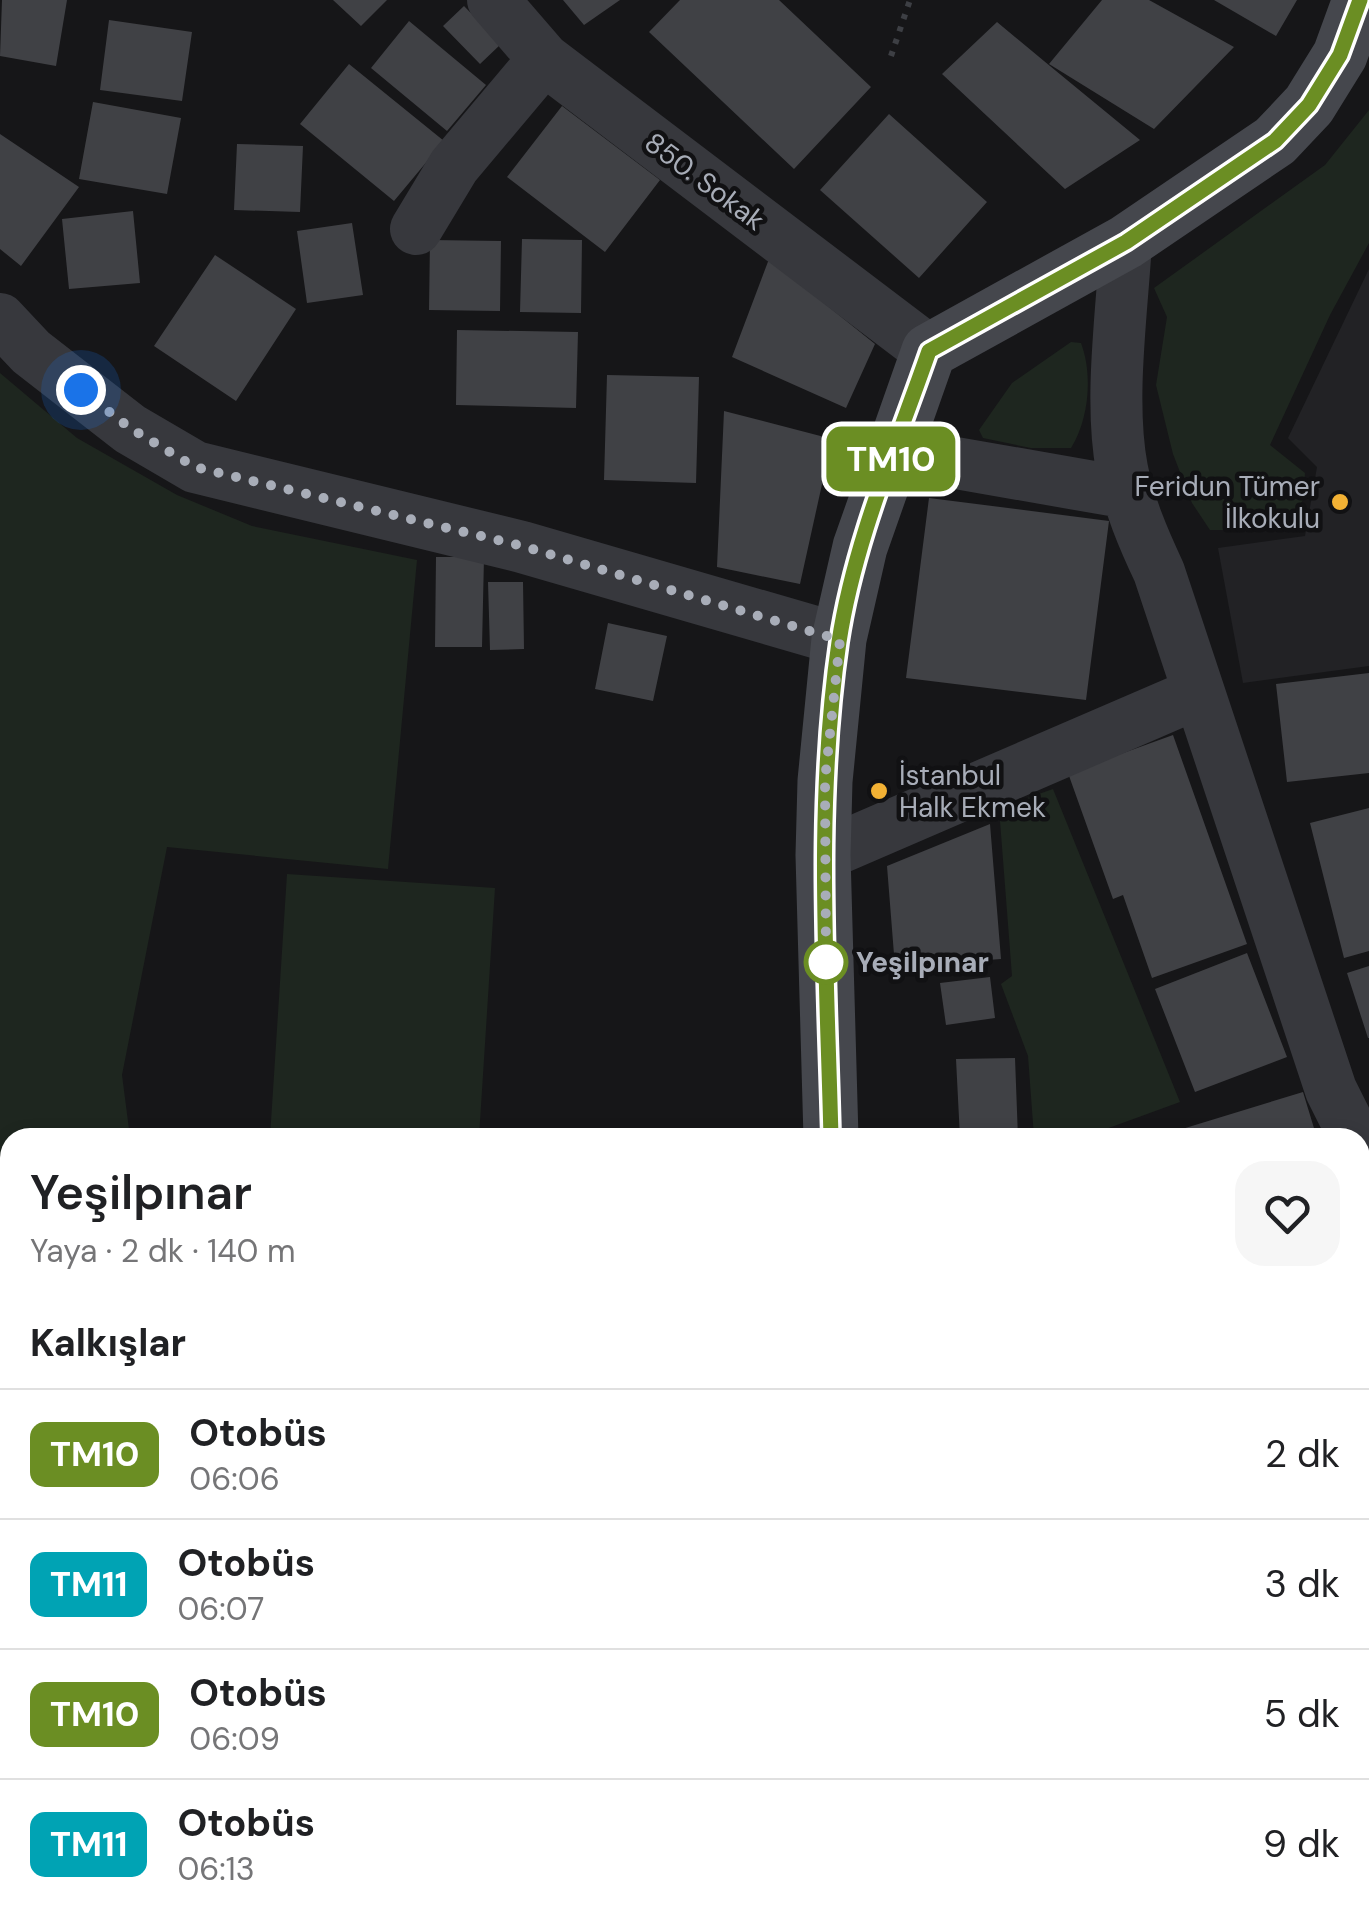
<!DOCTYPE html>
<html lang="tr">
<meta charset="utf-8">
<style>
body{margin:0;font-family:"DM Sans",sans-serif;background:#f6f6f6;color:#202124;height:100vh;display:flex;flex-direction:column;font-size:38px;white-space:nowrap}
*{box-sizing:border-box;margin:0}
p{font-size:32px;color:#757577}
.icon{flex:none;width:55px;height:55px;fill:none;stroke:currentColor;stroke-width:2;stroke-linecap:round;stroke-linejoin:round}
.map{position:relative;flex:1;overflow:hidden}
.sheet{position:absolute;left:0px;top:1128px;width:1370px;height:802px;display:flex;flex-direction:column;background:#fff;border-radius:30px 30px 0 0;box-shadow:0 5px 15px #0003}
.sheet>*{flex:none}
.badge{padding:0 20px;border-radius:15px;font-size:35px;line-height:65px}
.you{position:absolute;width:50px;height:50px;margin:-25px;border:8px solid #fff;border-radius:50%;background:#1a73e8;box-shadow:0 0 0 15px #1a73e833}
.map>.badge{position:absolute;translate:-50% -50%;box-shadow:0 0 0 5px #fff}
h2{padding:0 30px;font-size:38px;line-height:90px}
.round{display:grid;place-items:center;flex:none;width:105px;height:105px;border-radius:30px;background:#f6f6f6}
.overview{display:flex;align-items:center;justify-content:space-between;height:170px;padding:0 30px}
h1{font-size:48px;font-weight:600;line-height:75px}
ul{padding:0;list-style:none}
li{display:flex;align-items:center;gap:30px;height:130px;padding:0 30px;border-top:2px solid #e0e0e0}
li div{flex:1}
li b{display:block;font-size:38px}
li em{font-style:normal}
li .badge{min-width:110px;font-weight:700;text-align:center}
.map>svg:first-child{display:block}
.built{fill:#222225}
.green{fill:#1e261f}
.building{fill:#404145}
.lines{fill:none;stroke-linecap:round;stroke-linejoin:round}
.path{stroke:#3d3f44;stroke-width:6;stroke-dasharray:5 8;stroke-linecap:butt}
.street{stroke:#37383d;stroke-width:52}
.secondary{stroke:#45474d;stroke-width:55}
.line-casing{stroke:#fff;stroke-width:22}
.line{stroke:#6b8e23;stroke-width:15}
.walk{stroke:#a8adb8;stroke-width:10;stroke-dasharray:0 18}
.poi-dot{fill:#f2b134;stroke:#111113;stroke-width:4}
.stop-dot{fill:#fff;stroke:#6b8e23;stroke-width:5}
.labels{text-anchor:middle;stroke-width:9;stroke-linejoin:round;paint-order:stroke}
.street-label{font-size:28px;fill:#a8adb8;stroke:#111113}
.poi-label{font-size:28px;fill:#a8adb8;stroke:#111113;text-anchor:end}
.stop-label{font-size:28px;font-weight:bold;fill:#a8adb8;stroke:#111113;text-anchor:start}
</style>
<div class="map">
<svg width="1369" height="1929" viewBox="0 0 1369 1929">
<rect width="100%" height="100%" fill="#161618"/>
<path class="built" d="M1369 269V666L1243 683 1218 548 1305 536 1317 467 1288 438Z"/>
<path class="green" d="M1369 110V243L1330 315 1270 445 1305 473 1303 500 1287 523 1240 530H1210L1192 503 1173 454 1156 385 1167 317 1154 288 1325 165Z
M1071 342 1081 343C1093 375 1089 419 1071 448H1031L983 438 979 430 1012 383Z
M0 373 77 438 177 495 252 526 417 560 388 869 167 847 122 1075 130 1137 10 1138V1512L0 1507Z
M1053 789 1180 1102 1084 1137H1034L1028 1056 1001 984 1012 976 999 808Z
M287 874 495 888 479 1137H270Z
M187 1920H1039L1044 1929H189Z"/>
<path class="building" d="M2 0H67L56 66 0 56Z
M333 0H387L361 26Z
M563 0H620L584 25Z
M680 0H779L871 87 794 169 649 32Z
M1102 0H1149L1234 47 1154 129 1049 64Z
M1214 0H1297L1276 36Z
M464 6 501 44 480 64 443 26Z
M109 20 192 32 182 101 100 90Z
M409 21 486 85 447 131 371 68Z
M997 22 1050 66 1140 140 1065 189 942 74Z
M349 64 444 141 394 201 300 124Z
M93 102 181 118 167 194 79 179Z
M562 106 660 180 605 252 507 177Z
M889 114 987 202 919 278 820 190Z
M0 134 79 187 21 266 0 249Z
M237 144 303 146 300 212 234 210Z
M133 211 140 283 69 289 62 219Z
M352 223 363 295 307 303 297 231Z
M522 239 582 240 581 313 520 312Z
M430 240 501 241 500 311 429 310Z
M215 255 296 309 236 401 154 346Z
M769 259 875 344 846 408 732 357Z
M457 330 578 332 576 408 456 405Z
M607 375 699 377 696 483 604 480Z
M724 411 832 439 800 584 717 567Z
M929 498 1109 521 1086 700 906 678Z
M436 557H484L482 647H435Z
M488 582H523L524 649 490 650Z
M608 623 667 636 653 701 595 689Z
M1369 673V773L1287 782 1276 684Z
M1173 735 1247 944 1152 978 1123 895 1113 899 1068 773Z
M1369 808V951L1344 958 1310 823Z
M990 824 1001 959 895 967 887 866Z
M1247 953 1287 1057 1195 1092 1155 989Z
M1369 966V1038H1368L1347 973Z
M990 977 995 1018 946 1025 940 983Z
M1015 1058 1018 1138H960L956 1059Z
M1303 1092 1317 1138H1156V1137Z
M1369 1271V1483L1360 1487V1404L1365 1403 1360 1392V1273Z
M1365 1606 1369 1614V1760L1360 1744V1610Z"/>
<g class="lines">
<path class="path" d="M891 56 910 0
M430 1920 433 1929
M682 1920 685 1929
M789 1920 794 1929
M1013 1920 1018 1929"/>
<path class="street" d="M493 0 544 59 929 351
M416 229 454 166 544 59
M1126 242C1122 312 1109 401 1122 469 1129 505 1143 538 1159 572L1331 1090 1355 1138
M0 319 31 352 130 429 195 467 522 547 839 639
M893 452 1128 493
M823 855 1198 693
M1360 1235 1369 1232
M1360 1865 1369 1854
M1307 1929 1314 1920"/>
<path class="secondary" d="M831 1138 823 855 825 781 839 639 860 547 929 351 1126 242 1275 141 1309 105 1340 55 1360 0
M1114 1920 1119 1929"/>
</g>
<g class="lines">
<defs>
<path id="line" d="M831 1138C827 972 815 806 839 642 854 542 896 446 929 351L1126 242 1275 141 1309 105 1340 55 1360 0"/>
</defs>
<use href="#line" class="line-casing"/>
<use href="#line" class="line"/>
<path class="walk" d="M81 390 130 428 195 467 522 546 840 640 825 780 826 962"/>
</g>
<g class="poi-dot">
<circle cx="1340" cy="502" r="10"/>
<circle cx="879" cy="791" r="10"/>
</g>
<circle class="stop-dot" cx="826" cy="962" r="20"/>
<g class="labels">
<g class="street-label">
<text transform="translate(705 181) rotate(37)" y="10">850. Sokak</text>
</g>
<g class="poi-label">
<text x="1320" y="496">Feridun Tümer<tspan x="1320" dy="32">İlkokulu</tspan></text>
<text x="899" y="785" text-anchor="start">İstanbul<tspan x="899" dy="32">Halk Ekmek</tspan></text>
</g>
<g class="stop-label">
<text x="856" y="972">Yeşilpınar</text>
</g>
</g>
</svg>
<div class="you" style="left:81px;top:390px"></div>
<b class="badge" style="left:891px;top:459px;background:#6b8e23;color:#fff">TM10</b>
<section class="sheet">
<div class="overview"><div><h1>Yeşilpınar</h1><p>Yaya · 2 dk · 140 m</p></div><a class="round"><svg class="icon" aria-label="heart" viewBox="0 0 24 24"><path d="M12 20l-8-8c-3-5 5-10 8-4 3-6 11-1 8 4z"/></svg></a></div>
<h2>Kalkışlar</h2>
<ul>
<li><span class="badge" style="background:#6b8e23;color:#fff">TM10</span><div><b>Otobüs</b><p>06:06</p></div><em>2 dk</em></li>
<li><span class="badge" style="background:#00a3b4;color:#fff">TM11</span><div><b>Otobüs</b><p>06:07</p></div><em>3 dk</em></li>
<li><span class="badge" style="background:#6b8e23;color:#fff">TM10</span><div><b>Otobüs</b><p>06:09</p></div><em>5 dk</em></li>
<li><span class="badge" style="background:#00a3b4;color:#fff">TM11</span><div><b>Otobüs</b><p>06:13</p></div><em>9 dk</em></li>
</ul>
</section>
</div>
